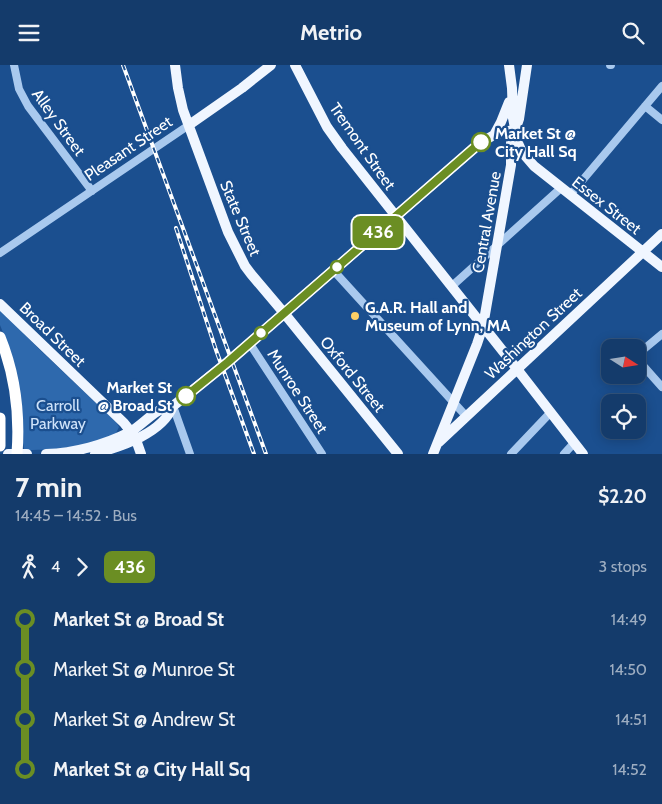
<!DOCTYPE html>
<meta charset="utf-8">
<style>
body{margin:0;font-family:Cabin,sans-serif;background:#214673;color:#f1f3f6;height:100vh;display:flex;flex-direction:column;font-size:19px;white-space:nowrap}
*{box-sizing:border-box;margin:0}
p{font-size:16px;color:#9dadc1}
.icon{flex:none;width:28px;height:28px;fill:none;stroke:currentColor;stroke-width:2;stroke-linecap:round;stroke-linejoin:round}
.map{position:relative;height:389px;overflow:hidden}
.drawer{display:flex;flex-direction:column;background:#143b6b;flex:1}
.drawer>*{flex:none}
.badge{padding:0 10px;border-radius:8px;font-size:18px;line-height:32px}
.needle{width:32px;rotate:102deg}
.buttons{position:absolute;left:601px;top:274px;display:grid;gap:10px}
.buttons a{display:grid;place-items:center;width:45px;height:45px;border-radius:10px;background:#143b6b;box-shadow:0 2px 12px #0003,0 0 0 1px #33557e;font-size:25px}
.map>.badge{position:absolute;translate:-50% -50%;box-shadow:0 0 0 2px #fff}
.legs{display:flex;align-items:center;gap:8px;height:55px;padding:0 15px;font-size:16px}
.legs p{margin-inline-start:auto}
.summary{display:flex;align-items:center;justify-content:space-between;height:85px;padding:0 15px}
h1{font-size:28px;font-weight:700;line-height:38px}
ul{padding:0 15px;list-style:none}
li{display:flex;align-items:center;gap:18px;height:50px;font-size:19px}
li i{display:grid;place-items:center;width:8px;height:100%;margin:0 6px;background:currentColor}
li i::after{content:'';width:12px;height:12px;margin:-6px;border:4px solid;border-radius:50%;background:#143b6b}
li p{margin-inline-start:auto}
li:first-child i{background:linear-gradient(#0000 50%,currentColor 0)}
li:last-child i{background:linear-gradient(currentColor 50%,#0000 0)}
header{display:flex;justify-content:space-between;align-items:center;height:65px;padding:0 15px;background:#143b6b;font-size:22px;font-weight:700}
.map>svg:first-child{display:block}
.green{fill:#2e69ad}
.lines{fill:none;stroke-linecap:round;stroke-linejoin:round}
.minor{stroke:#a9c9ee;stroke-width:8}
.major{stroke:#f0f6ff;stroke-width:10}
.highway{stroke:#fff;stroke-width:11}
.rail-casing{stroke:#fff;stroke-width:4}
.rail{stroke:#1b4f8f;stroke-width:2;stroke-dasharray:5.5;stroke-linecap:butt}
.line-1-casing{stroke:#fff;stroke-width:11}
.line-1{stroke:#6b8e23;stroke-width:8}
.stop-1-dot{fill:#fff;stroke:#6b8e23;stroke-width:2.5}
.poi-dot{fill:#ffd166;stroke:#1b4f8f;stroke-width:2}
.labels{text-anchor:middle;stroke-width:4.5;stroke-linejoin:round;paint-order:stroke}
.street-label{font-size:16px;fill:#fff;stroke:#1b4f8f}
.stop-label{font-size:16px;font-weight:bold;fill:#fff;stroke:#1b4f8f;text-anchor:start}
.poi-label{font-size:16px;font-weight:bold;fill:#fff;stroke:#1b4f8f;text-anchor:start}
.park-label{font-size:16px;fill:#cfe3fa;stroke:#1b4f8f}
</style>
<header><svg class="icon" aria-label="menu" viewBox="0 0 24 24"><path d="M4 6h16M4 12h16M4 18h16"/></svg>Metrio<svg class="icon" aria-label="search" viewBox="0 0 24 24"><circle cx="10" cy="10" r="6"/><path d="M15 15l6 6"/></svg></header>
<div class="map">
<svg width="662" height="389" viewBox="0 0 662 389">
<rect width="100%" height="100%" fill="#1b4f8f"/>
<path class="green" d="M0 244 39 284 116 357 119 362 116 368C90 382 56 385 27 385L24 384 6 275 0 260Z"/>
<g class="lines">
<path class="minor" d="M14 0 19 24 28 41 92 126
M610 0H611
M645 41 662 55
M570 130 662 21
M0 188 189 60
M333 205 466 351
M452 221 561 123
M250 279 322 389
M638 289 662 269
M638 295 662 322
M173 341 190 389
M511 389 550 348
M564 389 574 378"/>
<path class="major" d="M175 0 178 23 183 45 228 167 245 201 251 209 284 248 398 389
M295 0 327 62 342 83 517 304 583 389
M509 0 512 23 513 53 518 78 522 87 534 101 662 202
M189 60 242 23 271 0
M494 70 501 57 509 37
M0 239 124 358 135 372 141 389
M439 377 662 169
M8 389H27
M46 389C74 388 105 380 130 367 144 359 156 342 173 341
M95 389C121 381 162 369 173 341L228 297 480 78 494 70 516 64
M433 389 477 279 483 261 511 100V78L519 54 527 0"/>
<path class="highway" d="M0 272C15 309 20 349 17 389
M0 353V381"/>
<defs>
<path id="rail" d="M123 0 266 389
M176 163 216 285 254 389"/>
</defs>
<use href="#rail" class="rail-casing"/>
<use href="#rail" class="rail"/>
</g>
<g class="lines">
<defs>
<path id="line-1" d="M186 331 228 297 481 77"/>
</defs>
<use href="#line-1" class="line-1-casing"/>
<use href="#line-1" class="line-1"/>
</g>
<g class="stop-1-dot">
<circle cx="481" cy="77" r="9"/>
<circle cx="337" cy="202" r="6"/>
<circle cx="261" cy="268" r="6"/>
<circle cx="186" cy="331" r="9"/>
</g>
<circle class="poi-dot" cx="355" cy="251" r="5"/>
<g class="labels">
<g class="street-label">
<text transform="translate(59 57) rotate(54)" y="6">Alley Street</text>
<text transform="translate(363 81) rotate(55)" y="6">Tremont Street</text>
<text transform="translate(128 83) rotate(-34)" y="6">Pleasant Street</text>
<text transform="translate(607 140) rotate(38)" y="6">Essex Street</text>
<text transform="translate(241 153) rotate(67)" y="6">State Street</text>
<text transform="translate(486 157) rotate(-80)" y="6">Central Avenue</text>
<text transform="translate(533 268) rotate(-43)" y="6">Washington Street</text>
<text transform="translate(53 269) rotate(44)" y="6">Broad Street</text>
<text transform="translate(353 309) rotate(51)" y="6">Oxford Street</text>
<text transform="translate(298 326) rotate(57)" y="6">Munroe Street</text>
</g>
<g class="stop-label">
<text x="495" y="74">Market St @<tspan x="495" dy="18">City Hall Sq</tspan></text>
<text x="172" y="328" text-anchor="end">Market St<tspan x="172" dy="18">@ Broad St</tspan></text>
</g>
<g class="poi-label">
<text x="365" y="248">G.A.R. Hall and<tspan x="365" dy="18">Museum of Lynn, MA</tspan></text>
</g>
<g class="park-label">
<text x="58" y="346">Carroll<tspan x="58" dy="18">Parkway</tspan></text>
</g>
</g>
</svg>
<div class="buttons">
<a><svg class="needle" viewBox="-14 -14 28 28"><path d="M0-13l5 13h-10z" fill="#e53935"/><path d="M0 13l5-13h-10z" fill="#9dadc1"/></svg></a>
<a><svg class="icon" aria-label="locate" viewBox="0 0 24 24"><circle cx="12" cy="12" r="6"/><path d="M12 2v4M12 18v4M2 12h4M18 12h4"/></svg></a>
</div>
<b class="badge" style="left:378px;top:167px;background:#6b8e23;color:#fff">436</b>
</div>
<section class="drawer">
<div class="summary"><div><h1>7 min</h1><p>14:45 – 14:52 · Bus</p></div><b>$2.20</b></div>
<div class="legs"><svg class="icon" aria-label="walk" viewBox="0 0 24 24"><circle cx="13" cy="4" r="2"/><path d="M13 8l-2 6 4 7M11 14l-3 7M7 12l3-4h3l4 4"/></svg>4<svg class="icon" aria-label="forward" viewBox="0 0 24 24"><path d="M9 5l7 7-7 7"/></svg><b class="badge" style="background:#6b8e23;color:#fff">436</b><p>3 stops</p></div>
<ul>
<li><i style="color:#6b8e23"></i><b>Market St @ Broad St</b><p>14:49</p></li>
<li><i style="color:#6b8e23"></i><span>Market St @ Munroe St</span><p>14:50</p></li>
<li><i style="color:#6b8e23"></i><span>Market St @ Andrew St</span><p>14:51</p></li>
<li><i style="color:#6b8e23"></i><b>Market St @ City Hall Sq</b><p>14:52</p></li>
</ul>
</section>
